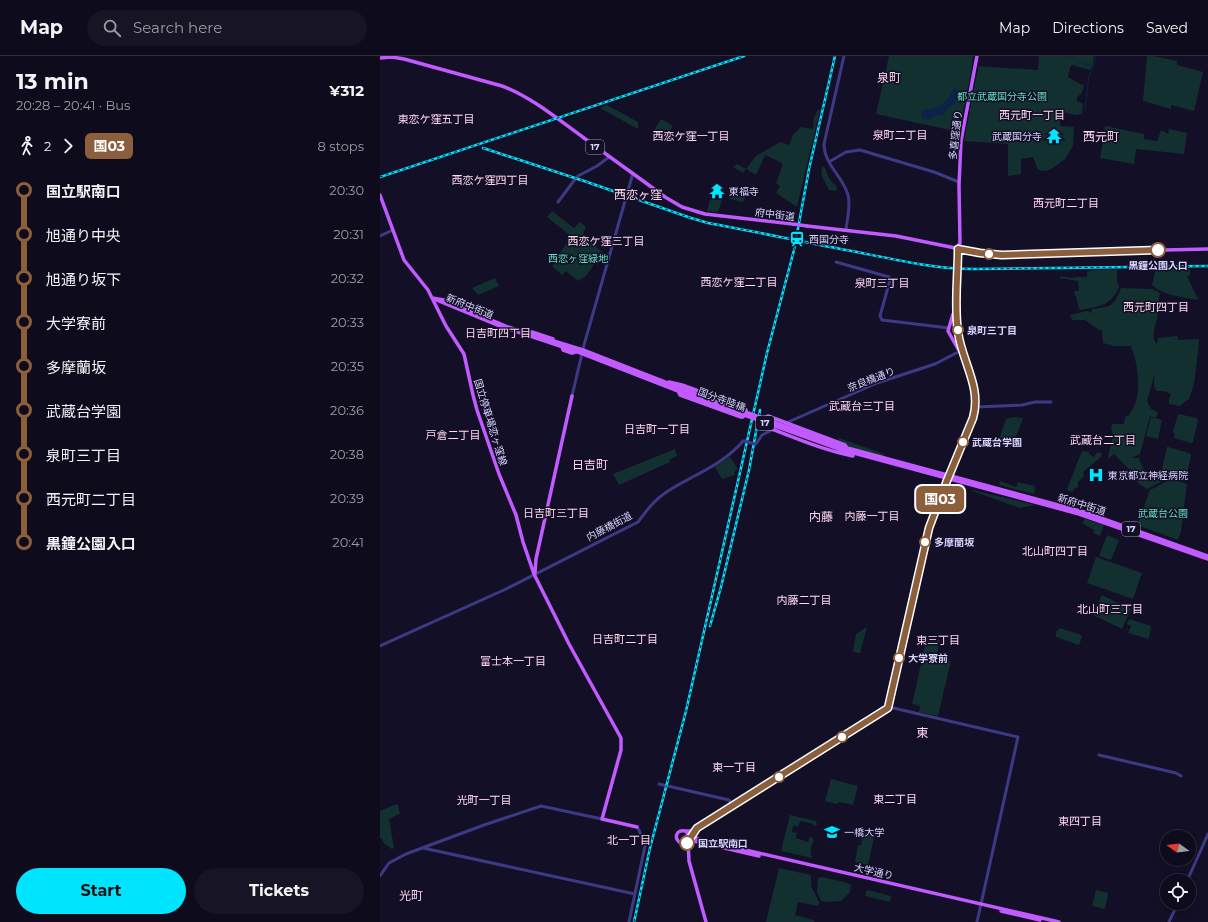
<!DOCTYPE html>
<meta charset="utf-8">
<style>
body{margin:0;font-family:Montserrat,"Noto Sans JP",sans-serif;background:#171425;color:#f1f3f6;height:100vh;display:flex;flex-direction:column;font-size:15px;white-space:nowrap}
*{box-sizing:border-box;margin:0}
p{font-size:13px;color:#9b9ba3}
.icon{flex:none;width:22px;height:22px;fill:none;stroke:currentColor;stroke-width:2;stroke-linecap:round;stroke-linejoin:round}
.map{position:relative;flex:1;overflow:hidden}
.sheet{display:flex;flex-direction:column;background:#0e0b1c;width:380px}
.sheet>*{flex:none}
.badge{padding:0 8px;border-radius:6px;font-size:14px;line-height:26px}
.needle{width:26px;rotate:285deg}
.buttons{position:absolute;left:780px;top:774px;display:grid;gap:8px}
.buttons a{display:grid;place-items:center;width:36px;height:36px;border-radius:50%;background:#0e0b1c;box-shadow:0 2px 6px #0003,0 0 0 1px #2e2b3b;font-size:20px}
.map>.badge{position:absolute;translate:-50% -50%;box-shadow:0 0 0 2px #fff}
.legs{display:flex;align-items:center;gap:6px;height:44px;padding:0 16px;font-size:13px}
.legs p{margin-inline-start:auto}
.summary{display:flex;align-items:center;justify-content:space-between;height:68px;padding:0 16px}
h1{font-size:22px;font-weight:700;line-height:30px}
.button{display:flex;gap:8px;margin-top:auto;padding:8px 16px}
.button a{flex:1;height:46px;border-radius:24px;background:#00e5ff;color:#111;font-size:16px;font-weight:700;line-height:46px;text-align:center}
.button a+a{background:#171425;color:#f1f3f6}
ul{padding:0 16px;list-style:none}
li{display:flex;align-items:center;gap:14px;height:44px;font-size:15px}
li i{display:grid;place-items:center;width:6px;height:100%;margin:0 5px;background:currentColor}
li i::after{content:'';width:10px;height:10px;margin:-5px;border:3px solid;border-radius:50%;background:#0e0b1c}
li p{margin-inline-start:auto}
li:first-child i{background:linear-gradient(#0000 50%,currentColor 0)}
li:last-child i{background:linear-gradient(currentColor 50%,#0000 0)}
header{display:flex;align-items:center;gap:24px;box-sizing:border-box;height:56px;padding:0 20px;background:#0e0b1c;border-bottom:1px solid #2e2b3b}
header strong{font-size:19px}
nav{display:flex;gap:22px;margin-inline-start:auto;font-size:14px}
.search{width:280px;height:36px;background:#171425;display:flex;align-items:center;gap:10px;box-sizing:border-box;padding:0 14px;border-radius:22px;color:#9b9ba3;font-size:15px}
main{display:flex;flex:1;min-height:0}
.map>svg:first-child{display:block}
.green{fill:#12302f}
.water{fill:#0c2248}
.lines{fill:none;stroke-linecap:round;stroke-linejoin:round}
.stream{stroke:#0c2248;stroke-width:1}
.minor{stroke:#3d3a85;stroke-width:3}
.major{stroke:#c25bff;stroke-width:3.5}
.rail-casing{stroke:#00e5ff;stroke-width:2.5}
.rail{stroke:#130f26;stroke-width:1;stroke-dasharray:3;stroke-linecap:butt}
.minor-bridge{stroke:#3d3a85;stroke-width:3}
.major-bridge{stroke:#c25bff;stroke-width:3.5}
.line-1-casing{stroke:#fff;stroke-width:9}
.line-1{stroke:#8b5e3c;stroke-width:6}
.stop-1-dot{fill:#fff;stroke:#8b5e3c;stroke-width:2}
.labels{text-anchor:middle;stroke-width:3;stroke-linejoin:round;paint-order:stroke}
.shield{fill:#130f26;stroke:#9e99be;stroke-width:1}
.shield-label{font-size:9px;font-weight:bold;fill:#d9d4ff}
.park-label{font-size:10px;fill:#5fe0c0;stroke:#130f26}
.street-label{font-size:10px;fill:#d9d4ff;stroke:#130f26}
.poi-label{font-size:10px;fill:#d9d4ff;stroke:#130f26;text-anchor:start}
.stop-label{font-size:10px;font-weight:bold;fill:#d9d4ff;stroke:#130f26;text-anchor:start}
.neighbourhood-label{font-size:11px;fill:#ffd6f0;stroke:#130f26}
.quarter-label{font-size:12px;fill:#ffd6f0;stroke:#130f26}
</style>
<header>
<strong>Map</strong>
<div class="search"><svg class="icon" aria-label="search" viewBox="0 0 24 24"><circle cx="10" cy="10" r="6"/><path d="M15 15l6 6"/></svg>Search here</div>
<nav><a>Map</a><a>Directions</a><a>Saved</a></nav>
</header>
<main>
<section class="sheet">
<div class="summary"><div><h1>13 min</h1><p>20:28 – 20:41 · Bus</p></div><b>¥312</b></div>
<div class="legs"><svg class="icon" aria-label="walk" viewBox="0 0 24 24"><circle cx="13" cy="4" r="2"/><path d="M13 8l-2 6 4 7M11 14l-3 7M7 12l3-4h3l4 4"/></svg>2<svg class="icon" aria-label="forward" viewBox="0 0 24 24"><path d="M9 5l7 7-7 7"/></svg><b class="badge" style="background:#8b5e3c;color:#fff">国03</b><p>8 stops</p></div>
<ul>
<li><i style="color:#8b5e3c"></i><b>国立駅南口</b><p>20:30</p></li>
<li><i style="color:#8b5e3c"></i><span>旭通り中央</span><p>20:31</p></li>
<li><i style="color:#8b5e3c"></i><span>旭通り坂下</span><p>20:32</p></li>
<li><i style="color:#8b5e3c"></i><span>大学寮前</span><p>20:33</p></li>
<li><i style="color:#8b5e3c"></i><span>多摩蘭坂</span><p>20:35</p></li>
<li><i style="color:#8b5e3c"></i><span>武蔵台学園</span><p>20:36</p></li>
<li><i style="color:#8b5e3c"></i><span>泉町三丁目</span><p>20:38</p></li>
<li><i style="color:#8b5e3c"></i><span>西元町二丁目</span><p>20:39</p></li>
<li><i style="color:#8b5e3c"></i><b>黒鐘公園入口</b><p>20:41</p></li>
</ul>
<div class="button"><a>Start</a><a>Tickets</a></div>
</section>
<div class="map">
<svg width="828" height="866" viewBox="0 0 828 866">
<rect width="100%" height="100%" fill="#130f26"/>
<path class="green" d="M509 0H593L591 17 579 76 496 58Z
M659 0H714L713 8 710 14 692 9 690 11 688 21 704 30 701 38 697 41V45L703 48 702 58 695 59 683 56 680 64V70L694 71 693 90 685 103 673 112 666 115 658 114 653 101 641 103V118L628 120V88L584 85 596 22 598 15V10L658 14Z
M767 0H773L797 5V9L823 16 814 55 791 49V53L763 45Z
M227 49 258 66V73L220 52Z
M438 54H440L417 151 396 137 400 130 396 127 402 111V107L385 99 376 119 366 113 363 117 353 111 357 108 366 113 376 100 400 86 409 89 413 79 421 71 433 73 434 61Z
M281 63 293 70 290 75 291 76 285 87 271 79Z
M725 70 764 78V83L777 85 781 74 788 78 789 73 807 77 804 98 756 93 754 108 720 102Z
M443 110C447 114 446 115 448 120 450 124 454 128 457 131L456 135 449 134 441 118 442 112Z
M356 130 364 132 363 135 367 137 364 145H363L362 146 349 143 354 137Z
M331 140 342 144 338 156 327 155Z
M172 155 194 172 200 166 206 171 203 178 223 197 227 198 226 202 219 201 206 220 198 225 186 215 182 219 172 210 180 199 179 198 192 181 167 161Z
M776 212H789L799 215 801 212H808V213H810V220H807L818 243V244C802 241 784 240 772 229Z
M712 214H737V225L739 231C731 250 719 250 701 254L699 253 696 240H695L694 236 699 234 698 225 680 222V220L692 222 695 221H707V216Z
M115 222 119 230 98 239 92 232Z
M741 232 772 233 780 237 776 254 778 256C778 265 769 280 777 288L778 282 797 280 799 284 819 283 818 296 814 328 809 343 800 350 789 348V343L791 338 784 335H777C772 330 775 323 774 318L772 328 767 345 771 353 778 356 776 362 770 360 760 398 752 402H759L764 414 789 422 767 433 759 428 752 416 734 398 729 402 728 401 733 380 731 370 733 368H744L745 361 749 359C752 354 756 348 757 341 760 326 757 305 751 290H734L723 287 722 274H719L705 264H692L690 259 707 255 711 257 712 253C732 251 734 250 741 232Z
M798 358 817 362 818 365 813 386 811 387 794 382 795 378 793 376Z
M634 361 643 362 632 391 618 386 626 363Z
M771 361 782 364 778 383 766 380Z
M459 382 504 398 503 401 464 390 459 387Z
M787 391H788L809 397 811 399 806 423 804 424 783 416 782 413Z
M295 393 297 400 289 404 290 406 239 429 233 418Z
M702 395 709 396V398L714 401 717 396 722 397 721 401 703 416 704 420 698 426V431L693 434V436L688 435 687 433Z
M350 401 358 413 354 416 355 419 342 423 335 411Z
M792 423 807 428 801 475 798 484 757 469 770 434Z
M620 425 636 431 638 426 655 430 654 438 619 429Z
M593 434 655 449 640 452 592 435Z
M705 463 724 469 720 480 713 477 714 474 702 467Z
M727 479 739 484 731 504 719 500Z
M716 501 762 517 753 543 707 527Z
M722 539 751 553 742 573 713 559Z
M749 563 771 570 769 583 748 577 751 570 747 568Z
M487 571 480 597 473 596 476 578Z
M680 572 701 579 702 581 699 589 676 581V576Z
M547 581 560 584 556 602 571 605 558 660 539 656 540 650 532 648Z
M451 723 478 730 473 749 459 746 457 748 445 745Z
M16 748 18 749 20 758 9 763 14 792 11 793 9 790 5 789 2 783H0V755Z
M410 759 436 765 437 769 434 770H433V768L420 765 418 771 413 769 412 776 417 777 416 782 428 786 430 780 433 783 434 785C430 791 430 796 432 802L401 795Z
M484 775 495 777 488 809 475 806 478 789H481Z
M399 812 431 819V830L439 846 438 850 418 846 415 859 434 864V866H386Z
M442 821 467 827 471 829 470 836 461 845 448 846 441 845 437 836 438 822Z
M487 834 511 840 510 846 485 840Z
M716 834 728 837 725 853 712 850Z"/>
<path class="water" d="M575 32 578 34 576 39 577 45C572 51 568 50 563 59L554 60 549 64 543 63 541 60 543 54C554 54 564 49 570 40 572 36 572 34 575 32Z"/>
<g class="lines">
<path class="stream" d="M687 0 693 2 697 6 713 10
M705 56 709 19 715 6 716 0"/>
<path class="minor" d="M464 0 444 88C444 109 463 120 468 139 471 150 467 163 466 174
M449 106 466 96 480 94 554 116 579 126
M198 120 217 110 229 101
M178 146 196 122
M0 180 13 174
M456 206 509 221 510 224 500 260 502 264 569 272
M192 340 204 289 253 117
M596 351 642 349 655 346H671
M406 367 497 327 555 308 582 294
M375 388H376L382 379 394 373
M0 590 126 533 258 466C267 454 275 443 288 435 313 419 343 409 363 385H364
M508 652 509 651 638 681 597 866
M719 699 796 717 801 720
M279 728 349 744 352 749
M43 792 255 838
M0 820 9 807 26 798 104 769 161 750 222 763
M807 825 828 778
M249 866 265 790 259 774 257 771
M789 866 798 847"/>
<path class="major" d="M0 2 12 1 24 3 122 30C150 40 179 64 204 82 231 102 258 121 285 141L302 151 325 158 413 168
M0 139 24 204 48 234 66 270 84 298 93 339 97 354 119 418 136 459 143 486 154 518 189 588 241 682V694L222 763 257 771
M427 170 516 180 600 197 609 198 828 193
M578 199V190L580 187 579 129 581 85 597 0
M52 242 64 244 128 271 203 294 313 337
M54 243 117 269 198 296 311 340
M577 256 573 258 568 275 578 293 582 294
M148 277 152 276 173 283
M182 291 183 294 192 297 195 296
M289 326 302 329 365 352 366 354 363 361H361L300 339 298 335
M460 390 704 456 828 500
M459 393 699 458 828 503
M468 393 465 389 388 360 386 361 383 368 384 370C413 381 443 394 473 400
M155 517 156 503 192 340
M305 775H310L319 771 508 652 549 472 566 427 593 362C601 335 588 318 582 293 577 276 577 259 577 241
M307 776 308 782 307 785 301 787C293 783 296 773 305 775L318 783 679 866
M308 785 309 805 326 866
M306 788 311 785H314L379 800
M621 855 660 864"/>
<defs>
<path id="rail" d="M103 92 207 126 311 162 328 167C378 176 427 187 477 196 516 204 555 213 595 213L828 210
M0 121 364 0
M330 570 341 531 369 414 380 354
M254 866 270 792 306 655 387 297 414 194 429 113 455 0"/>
</defs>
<use href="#rail" class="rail-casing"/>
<use href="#rail" class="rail"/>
<path class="minor-bridge" d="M364 385 375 388"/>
<path class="major-bridge" d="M413 168 427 170
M577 241 578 199
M313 337 460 390
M311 340 459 393"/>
</g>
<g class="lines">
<defs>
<path id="line-1" d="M307 787 317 772 508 652 549 472 566 427 593 362C602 331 582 306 578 276 574 250 578 219 578 193L600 197 622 199 778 194"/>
</defs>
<use href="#line-1" class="line-1-casing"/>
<use href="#line-1" class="line-1"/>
</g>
<defs>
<symbol id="temple-bare" viewBox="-9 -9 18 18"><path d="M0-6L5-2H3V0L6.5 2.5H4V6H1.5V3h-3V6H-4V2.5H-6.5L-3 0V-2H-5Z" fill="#00e5ff" stroke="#130f26" stroke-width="2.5" paint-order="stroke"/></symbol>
<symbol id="station-bare" viewBox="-9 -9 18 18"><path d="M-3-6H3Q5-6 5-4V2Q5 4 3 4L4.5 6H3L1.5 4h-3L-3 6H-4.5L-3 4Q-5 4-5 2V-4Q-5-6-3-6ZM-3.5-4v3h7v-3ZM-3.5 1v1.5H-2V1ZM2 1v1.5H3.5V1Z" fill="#00e5ff" stroke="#130f26" stroke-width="2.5" paint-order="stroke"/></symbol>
<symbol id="hospital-bare" viewBox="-9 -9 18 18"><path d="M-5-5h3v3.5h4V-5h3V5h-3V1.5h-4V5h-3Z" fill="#00e5ff" stroke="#130f26" stroke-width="2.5" paint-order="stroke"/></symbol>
<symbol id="university-bare" viewBox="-9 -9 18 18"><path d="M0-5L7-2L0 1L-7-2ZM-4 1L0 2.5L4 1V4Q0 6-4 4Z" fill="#00e5ff" stroke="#130f26" stroke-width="2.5" paint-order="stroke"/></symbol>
</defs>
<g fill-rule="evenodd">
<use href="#temple-bare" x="663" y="69" width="22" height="22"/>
<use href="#temple-bare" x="326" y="124" width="22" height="22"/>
<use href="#station-bare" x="406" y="172" width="22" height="22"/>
<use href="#hospital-bare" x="705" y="408" width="22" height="22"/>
<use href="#university-bare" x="441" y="765" width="22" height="22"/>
</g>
<g class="stop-1-dot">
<circle cx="778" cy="194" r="7"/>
<circle cx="609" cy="198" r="5"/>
<circle cx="578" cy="274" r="5"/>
<circle cx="583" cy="386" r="5"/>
<circle cx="545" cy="486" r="5"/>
<circle cx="519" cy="602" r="5"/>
<circle cx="462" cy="681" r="5"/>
<circle cx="399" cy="721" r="5"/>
<circle cx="307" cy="787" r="7"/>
</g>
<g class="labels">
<g class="shield">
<rect x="206" y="84" width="18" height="14" rx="3"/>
<rect x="376" y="360" width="18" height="14" rx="3"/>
<rect x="742" y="466" width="18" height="14" rx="3"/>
</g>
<g class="shield-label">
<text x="215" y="94">17</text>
<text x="385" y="370">17</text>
<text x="751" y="476">17</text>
</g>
<g class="park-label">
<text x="622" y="44">都立武蔵国分寺公園</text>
<text x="198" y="206">西恋ヶ窪緑地</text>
<text x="783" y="461">武蔵台公園</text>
</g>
<g class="street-label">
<text transform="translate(575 79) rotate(-83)" y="4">多喜窪通り</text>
<text transform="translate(395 158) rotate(7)" y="4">府中街道</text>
<text transform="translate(90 250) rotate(22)" y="4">新府中街道</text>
<text transform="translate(491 323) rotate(-21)" y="4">奈良橋通り</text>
<text transform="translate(342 343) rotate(20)" y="4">国分寺陸橋</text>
<text transform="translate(111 366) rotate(73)" y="4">国立停車場恋ヶ窪線</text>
<text transform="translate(702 448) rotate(17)" y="4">新府中街道</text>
<text transform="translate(229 470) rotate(-28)" y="4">内藤橋街道</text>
<text transform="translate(494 815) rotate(13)" y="4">大学通り</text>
</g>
<g class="poi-label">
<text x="662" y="84" text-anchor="end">武蔵国分寺</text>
<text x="349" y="139">東福寺</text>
<text x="429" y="187">西国分寺</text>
<text x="728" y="423">東京都立神経病院</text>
<text x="464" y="780">一橋大学</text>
</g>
<g class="stop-label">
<text x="778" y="213" text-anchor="middle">黒鐘公園入口</text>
<text x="587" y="278">泉町三丁目</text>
<text x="592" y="390">武蔵台学園</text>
<text x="554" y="490">多摩蘭坂</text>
<text x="528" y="606">大学寮前</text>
<text x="318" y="791">国立駅南口</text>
</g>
<g class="neighbourhood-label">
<text x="652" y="63">西元町一丁目</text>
<text x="56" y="67">東恋ケ窪五丁目</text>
<text x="520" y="83">泉町二丁目</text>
<text x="311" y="84">西恋ケ窪一丁目</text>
<text x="110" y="128">西恋ケ窪四丁目</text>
<text x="686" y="151">西元町二丁目</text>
<text x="226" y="189">西恋ケ窪三丁目</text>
<text x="359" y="230">西恋ケ窪二丁目</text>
<text x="502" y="231">泉町三丁目</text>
<text x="776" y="255">西元町四丁目</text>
<text x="118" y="281">日吉町四丁目</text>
<text x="482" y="354">武蔵台三丁目</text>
<text x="277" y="377">日吉町一丁目</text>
<text x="73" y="383">戸倉二丁目</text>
<text x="723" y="388">武蔵台二丁目</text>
<text x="176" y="461">日吉町三丁目</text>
<text x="492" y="464">内藤一丁目</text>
<text x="675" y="499">北山町四丁目</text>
<text x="424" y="548">内藤二丁目</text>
<text x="730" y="557">北山町三丁目</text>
<text x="245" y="587">日吉町二丁目</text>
<text x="558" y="588">東三丁目</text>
<text x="133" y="609">富士本一丁目</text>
<text x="354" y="715">東一丁目</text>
<text x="515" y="747">東二丁目</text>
<text x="104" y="748">光町一丁目</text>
<text x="700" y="769">東四丁目</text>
<text x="249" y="788">北一丁目</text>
</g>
<g class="quarter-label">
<text x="509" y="26">泉町</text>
<text x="721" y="85">西元町</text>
<text x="258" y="143">西恋ヶ窪</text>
<text x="210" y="413">日吉町</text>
<text x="441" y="465">内藤</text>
<text x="542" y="681">東</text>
<text x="31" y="844">光町</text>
</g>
</g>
</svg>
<div class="buttons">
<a><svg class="needle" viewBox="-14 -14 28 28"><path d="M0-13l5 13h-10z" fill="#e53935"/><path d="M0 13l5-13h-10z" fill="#9b9ba3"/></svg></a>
<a><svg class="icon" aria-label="locate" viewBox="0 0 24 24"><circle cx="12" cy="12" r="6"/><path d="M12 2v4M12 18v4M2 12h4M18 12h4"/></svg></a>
</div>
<b class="badge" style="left:560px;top:443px;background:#8b5e3c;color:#fff">国03</b>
</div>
</main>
